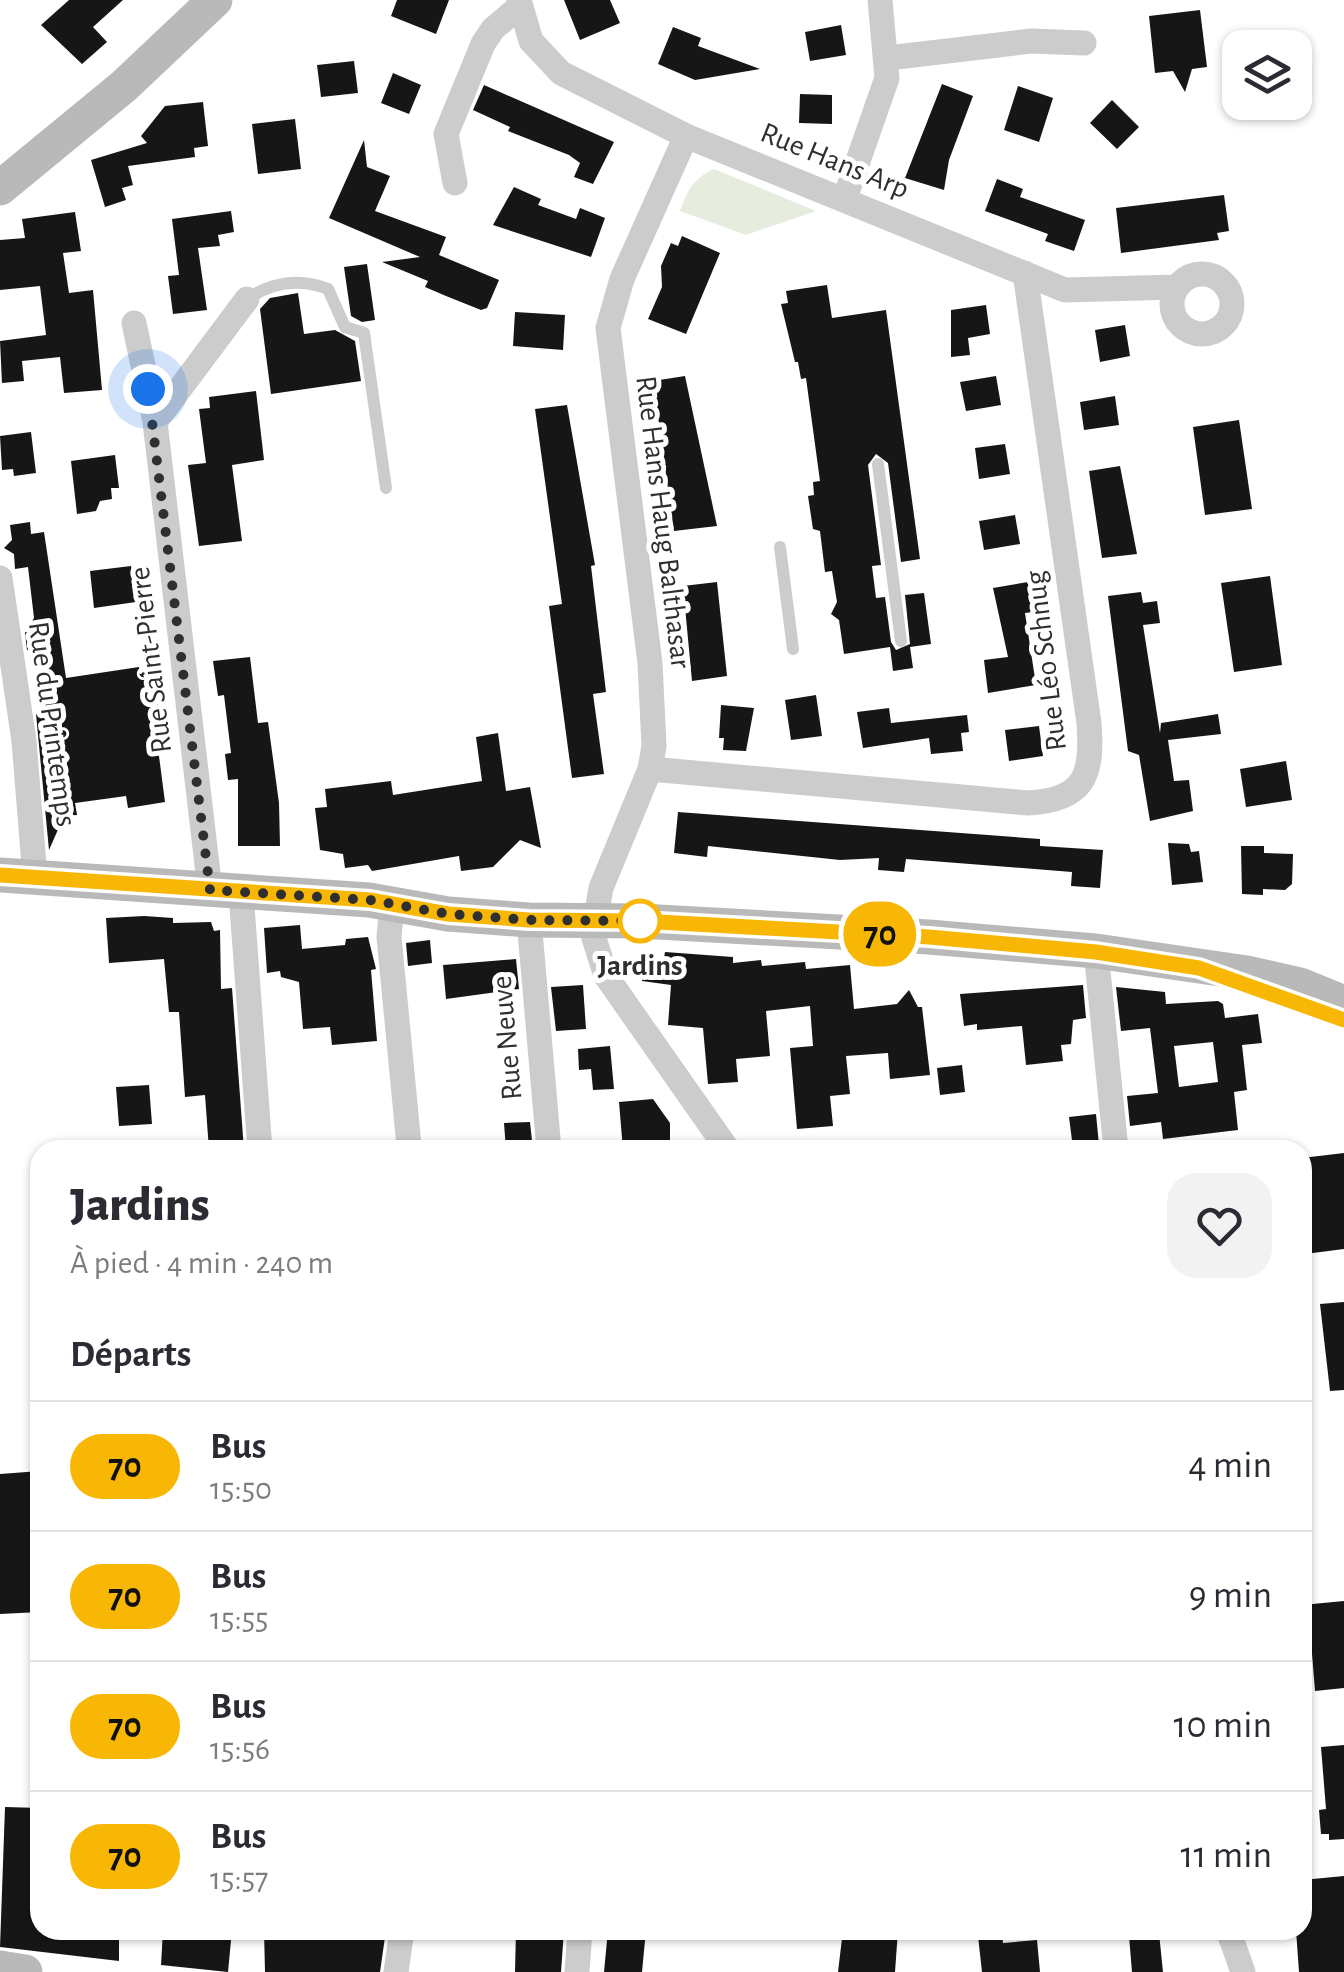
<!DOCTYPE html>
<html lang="fr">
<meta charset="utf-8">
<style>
body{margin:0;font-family:"Alegreya Sans",sans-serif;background:#f2f2f3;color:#2b2b33;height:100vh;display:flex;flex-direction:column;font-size:38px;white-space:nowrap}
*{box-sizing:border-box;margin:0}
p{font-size:32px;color:#7c7c81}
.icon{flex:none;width:55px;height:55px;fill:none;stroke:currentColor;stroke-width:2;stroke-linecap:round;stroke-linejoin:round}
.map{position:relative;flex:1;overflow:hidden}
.side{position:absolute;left:30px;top:1140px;width:1282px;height:800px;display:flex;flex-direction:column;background:#fff;border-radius:30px;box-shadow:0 2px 8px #0004}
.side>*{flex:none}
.badge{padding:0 20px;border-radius:32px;font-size:35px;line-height:65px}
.controls{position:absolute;left:1222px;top:30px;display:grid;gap:20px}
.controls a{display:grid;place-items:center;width:90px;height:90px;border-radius:20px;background:#fff;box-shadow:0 2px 8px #0004;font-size:50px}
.you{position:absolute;width:50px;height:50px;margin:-25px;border:8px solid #fff;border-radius:50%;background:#1a73e8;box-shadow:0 0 0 15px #1a73e833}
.map>.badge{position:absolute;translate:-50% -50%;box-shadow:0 0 0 5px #fff}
h2{padding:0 40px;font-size:38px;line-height:90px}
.round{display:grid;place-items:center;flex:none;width:105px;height:105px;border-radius:30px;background:#f2f2f3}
.headline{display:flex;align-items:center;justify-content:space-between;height:170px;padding:0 40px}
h1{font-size:48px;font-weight:800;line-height:75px}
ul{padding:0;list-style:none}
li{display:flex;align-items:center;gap:30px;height:130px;padding:0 40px;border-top:2px solid #e1e1e2}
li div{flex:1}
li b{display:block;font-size:38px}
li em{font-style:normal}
li .badge{min-width:110px;font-weight:700;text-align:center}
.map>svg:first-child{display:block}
.green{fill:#e6ecde}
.building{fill:#161616;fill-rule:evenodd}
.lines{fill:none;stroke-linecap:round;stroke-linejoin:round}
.lane{stroke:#ccc;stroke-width:12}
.street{stroke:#ccc;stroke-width:25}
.secondary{stroke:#b9b9b9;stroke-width:35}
.line-casing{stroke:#fff;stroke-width:22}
.line{stroke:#f8b705;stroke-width:15}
.walk{stroke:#2f2f2f;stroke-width:10;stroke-dasharray:0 18}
.stop-dot{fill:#fff;stroke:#f8b705;stroke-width:5}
.labels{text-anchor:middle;stroke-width:10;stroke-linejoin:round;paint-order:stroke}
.street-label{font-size:30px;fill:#2f2f2f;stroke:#fff}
.stop-label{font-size:30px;font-weight:bold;fill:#2f2f2f;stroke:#fff}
</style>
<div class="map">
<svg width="1344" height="1972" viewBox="0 0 1344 1972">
<rect width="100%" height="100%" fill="#fff"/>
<path class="green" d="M714 169 816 211 746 235 680 211C687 190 693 179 714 169Z"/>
<path class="building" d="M69 0H123L93 27 107 42 82 64 41 25Z
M397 0H449L436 34 391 16Z
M564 0H610L620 23 580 40Z
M1200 10 1207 67 1192 69 1185 92 1173 71 1155 73 1149 16Z
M841 25 846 55 810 61 805 32Z
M673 27 701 38 698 46 760 69 695 80 658 64Z
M354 61 358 93 321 97 317 65Z
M393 73 421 85 409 114 381 103Z
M942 84 973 96 949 160 944 190 905 178Z
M484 85 614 142 593 184 574 177 580 163 569 155 508 131 510 127 473 110Z
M1018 86 1053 98 1039 142 1004 130Z
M800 94 832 95V124L799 123Z
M1112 100 1139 127 1117 149 1090 123Z
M203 102 208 146 194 148 195 157 128 166 133 185 122 188 126 200 105 207 91 160 147 143 141 136 165 106Z
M295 119 301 169 258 174 252 124Z
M364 140 367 167 390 176 375 211 446 237 439 255 499 280 487 308 481 310 446 296 425 287 428 281 382 262 420 257 329 218Z
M997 179 1023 189 1020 197 1085 220 1074 251 1045 241 1048 234 985 211Z
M514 187 541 199 538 205 576 219 580 208 605 218 591 257 493 225Z
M1224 195 1229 231 1217 233 1219 240 1121 253 1116 208Z
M231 211 234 232 218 235 220 246 198 248 207 310 173 314 168 276 179 275 172 219Z
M75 212 81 251 63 253 69 293 93 290 102 390 64 393 60 357 22 361 24 381 2 383 0 341 46 335 40 286 0 290V240L25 238 22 219Z
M682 236 720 253 686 334 648 319 662 287 661 266 671 243 678 246Z
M367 264 375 320 362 322 351 316 344 267Z
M827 285 832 318 886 310 920 559 901 562 888 463 876 454 868 465 881 565 872 566 876 598 885 597 891 642 896 650 910 644 905 595 924 593 931 644 910 647 913 668 893 671 890 647 844 654 839 620 831 614 837 602 832 571 825 572 820 531 813 529 808 496 814 495 813 482 820 481 806 378 801 379 798 362H795L781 304 788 303 786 291Z
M298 293 304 334 335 330 355 341 361 381 271 394 260 309 270 298Z
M986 305 990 334 968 338 970 355 951 357V310Z
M515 312 565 315 563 350 513 346Z
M1125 325 1130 356 1100 362 1095 330Z
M685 376 717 526 674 531 653 381Z
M996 376 1001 405 966 411 960 382Z
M256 391 264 460 232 465 242 541 199 546 188 465 206 463 199 409 210 408 209 397Z
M1115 396 1119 425 1084 430 1080 402Z
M567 405 595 565 591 566 606 692 593 694 604 774 572 778 549 606 562 604 535 409Z
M1239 420 1252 509 1205 515 1193 427Z
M31 432 36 473 14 476 13 469 2 470 0 436Z
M1005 444 1010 474 979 479 975 448Z
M115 455 119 488H111L112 499 100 501 96 511 77 514 71 461Z
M1120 466 1137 554 1102 558 1089 471Z
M1015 515 1020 544 984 550 979 521Z
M30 522 31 534 44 532 66 678 139 667 140 674 159 671 165 717 154 718 165 802 128 808 126 796 75 803 77 815 64 816 49 850 36 714 44 713 38 655 27 650 25 633 34 618 28 567 15 569 14 554 4 548 12 540 10 525Z
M131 566 136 602 94 608 90 571Z
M1270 576 1282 665 1234 672 1221 583Z
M717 582 727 676 692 681 683 586Z
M1028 582 1033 612 1025 613 1036 685 988 693 984 660 1008 657 993 588Z
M1141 592 1143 603 1157 601 1160 623 1143 625 1160 733 1161 723 1218 714 1221 734 1168 740 1174 781 1189 780 1193 811 1150 821 1139 755 1128 751 1108 596Z
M250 657 258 723 268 722 279 803 280 846H238V779L228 780 225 754 231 753 224 695 218 696 213 661Z
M816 695 822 736 791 740 785 700Z
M721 705 754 708 746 751 723 750 724 738H719Z
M889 708 891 723 967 715 969 732 961 733 963 751 931 754 929 738 863 748 857 712Z
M1039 726 1043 756 1009 761 1005 730Z
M498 733 506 791 530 787 541 848 520 840 493 867 461 871 459 856 372 871 368 865 345 868 343 854 320 850 315 808 327 807 325 789 391 781 393 795 482 781 476 737Z
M1286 761 1292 800 1246 807 1240 769Z
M678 812 1040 839V846L1103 850 1100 888 1071 886 1072 872 906 859 904 872 878 870 879 858 840 860 708 846 707 857 674 853Z
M1168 843 1189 844 1191 852 1199 851 1203 882 1172 885Z
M1241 846H1264V853L1293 854 1292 884 1285 890 1263 889V895L1242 894Z
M144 916 173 918V923L211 922 214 931 220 930 221 989 232 988 244 1150H209L205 1095 185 1097 179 1012H169L164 959 109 963 106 918Z
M300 925 302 949 345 945 346 939 368 937 376 969 371 970 377 1041 332 1045 330 1027 303 1029 299 982 281 977 280 971 267 973 264 928Z
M430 940 432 963 408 966 406 943Z
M665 952 733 957V963L761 960 762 966 805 962 806 969 850 965 854 1009 897 1004 909 990 918 1007H922L930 1075 890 1079 888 1053 846 1056 850 1094 830 1096 833 1126 797 1129 790 1048 813 1046 810 1006 766 1011 770 1056 736 1059 738 1082 708 1084 703 1028 668 1025 671 985 642 981 643 956 664 958Z
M516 959 519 989 446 999 443 965Z
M583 985 586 1029 556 1031 551 987Z
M1083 985 1086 1018 1073 1020 1071 1044 1061 1045 1063 1061 1026 1065 1022 1026 977 1030V1024L964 1026 960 994Z
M1116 987 1165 992 1166 1004 1218 1001 1223 1004 1225 1018 1258 1014 1262 1043 1242 1045 1247 1090 1234 1092 1238 1130 1163 1139 1161 1122 1130 1126 1127 1096 1158 1093 1150 1028 1121 1031ZM1213 1042 1218 1082 1179 1087 1174 1046Z
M610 1046 614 1089 593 1090 591 1069 579 1070 578 1049Z
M962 1065 965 1092 940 1095 937 1068Z
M149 1085 152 1124 119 1126 116 1087Z
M653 1099 670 1123V1150H623L619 1102Z
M1096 1114 1099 1145 1073 1148 1069 1117Z
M530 1122 533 1150H506L504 1123Z
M1344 1153V1249L1305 1254 1302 1158Z
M1344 1302V1390L1330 1391 1320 1304Z
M40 1471V1612L0 1614V1474Z
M1344 1601V1688L1315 1691 1310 1629H1302V1605Z
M1344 1745V1839L1329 1840V1834H1321L1319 1810 1326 1809 1321 1747Z
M5 1807 40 1808V1864H34L37 1930H119V1961L0 1947Z
M1344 1876V1972H1299L1296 1930H1302V1880Z
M163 1930H232L228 1972 161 1965Z
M264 1930H386L380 1972H265Z
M516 1930H564L561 1972H515Z
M608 1930H646L642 1972H604Z
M843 1930H898L895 1972H838Z
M1002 1933 1003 1943 1037 1940 1040 1972H982L978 1936Z
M1159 1933 1163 1972H1132L1129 1936Z"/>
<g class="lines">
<path class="lane" d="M247 299C272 282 300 278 328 289L345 327 364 333 386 488
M878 464 901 641
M780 547 793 649"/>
<path class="street" d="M519 0 531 41 561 73 686 136 1065 290 1177 287
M888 58 1031 41 1084 43
M686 136 622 279 608 328 650 663 654 746 650 769 601 888 593 935 606 976 728 1150
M455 183 446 134 483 44 493 29 519 7
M845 198 887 78 880 0
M1172 304a30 30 0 1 1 60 0a30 30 0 1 1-60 0Z
M134 323 155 422 210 890
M155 422 247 299
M0 578 24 741 35 878
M650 769 1028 803C1085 800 1093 775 1089 723L1025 273
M241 893 260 1150
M392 903 389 937 409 1146
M529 920 549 1150
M1096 951 1116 1150
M1228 1930 1243 1972
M396 1972 402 1930
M577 1972 580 1930"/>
<path class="secondary" d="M0 188 124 86 215 0
M0 875 369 900 448 914 529 920 640 921 929 937 1096 951 1247 973 1300 985 1344 1003
M0 1968 25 1972"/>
</g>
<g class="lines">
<defs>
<path id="line" d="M0 875 370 900 448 914 529 920 640 921 929 937 1096 952 1199 968 1344 1020"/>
</defs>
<use href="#line" class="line-casing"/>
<use href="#line" class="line"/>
<path class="walk" d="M148 389 210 890 370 900 448 914 529 920 640 921"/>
</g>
<circle class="stop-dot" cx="640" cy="921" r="20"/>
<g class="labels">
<g class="street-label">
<text transform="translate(835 160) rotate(22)" y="10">Rue Hans Arp</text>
<text transform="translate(664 522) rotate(83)" y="10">Rue Hans Haug Balthasar</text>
<text transform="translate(150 660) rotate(-97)" y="10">Rue Saint-Pierre</text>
<text transform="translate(1045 661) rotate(-97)" y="10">Rue Léo Schnug</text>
<text transform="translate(53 724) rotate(82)" y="10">Rue du Printemps</text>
<text transform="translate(506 1038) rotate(-95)" y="10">Rue Neuve</text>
</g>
<g class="stop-label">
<text x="640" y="975">Jardins</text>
</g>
</g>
</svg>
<div class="controls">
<a><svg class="icon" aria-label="layers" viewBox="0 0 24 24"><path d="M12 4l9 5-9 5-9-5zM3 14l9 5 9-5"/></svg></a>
</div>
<div class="you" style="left:148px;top:389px"></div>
<b class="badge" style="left:880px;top:934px;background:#f8b705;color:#111">70</b>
<section class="side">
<div class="headline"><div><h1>Jardins</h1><p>À pied · 4 min · 240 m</p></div><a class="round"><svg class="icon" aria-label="heart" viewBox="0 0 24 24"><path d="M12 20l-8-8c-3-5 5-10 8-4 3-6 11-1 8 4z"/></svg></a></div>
<h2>Départs</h2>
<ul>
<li><span class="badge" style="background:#f8b705;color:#111">70</span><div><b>Bus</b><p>15:50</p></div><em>4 min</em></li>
<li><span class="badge" style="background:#f8b705;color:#111">70</span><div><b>Bus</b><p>15:55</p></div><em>9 min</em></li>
<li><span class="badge" style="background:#f8b705;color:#111">70</span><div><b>Bus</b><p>15:56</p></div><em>10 min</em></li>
<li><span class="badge" style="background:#f8b705;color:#111">70</span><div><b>Bus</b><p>15:57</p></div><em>11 min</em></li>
</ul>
</section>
</div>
